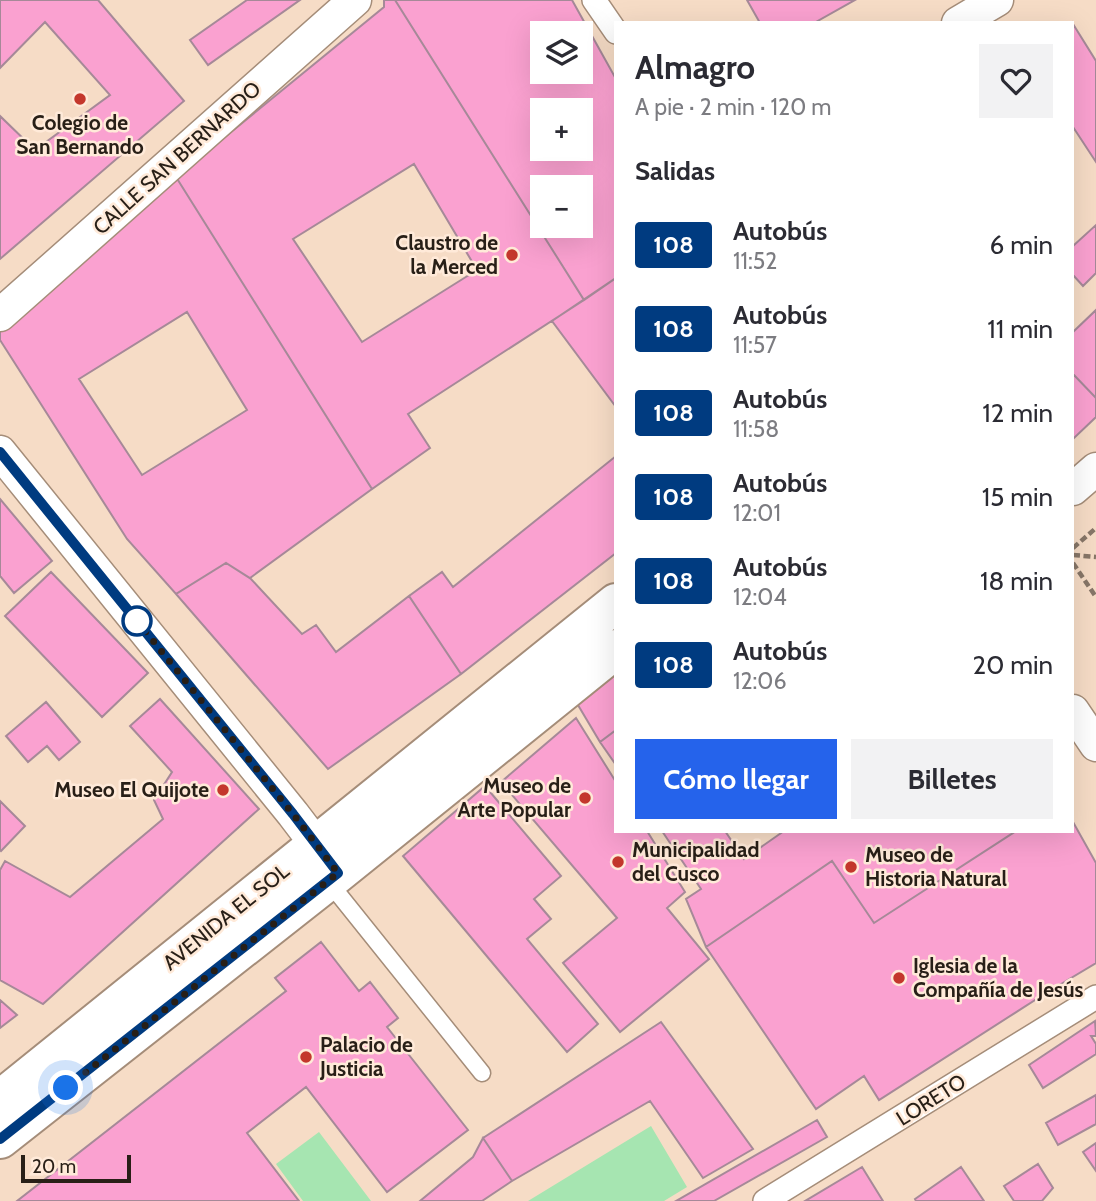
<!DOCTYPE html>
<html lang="es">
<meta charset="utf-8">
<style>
body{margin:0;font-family:Cabin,sans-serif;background:#f2f2f3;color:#2b2b33;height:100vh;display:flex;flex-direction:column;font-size:26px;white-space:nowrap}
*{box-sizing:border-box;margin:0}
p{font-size:23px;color:#7c7c81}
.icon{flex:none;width:38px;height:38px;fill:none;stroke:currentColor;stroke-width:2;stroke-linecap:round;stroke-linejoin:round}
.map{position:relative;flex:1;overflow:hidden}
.details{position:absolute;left:614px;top:21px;width:460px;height:812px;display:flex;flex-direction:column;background:#fff;border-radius:0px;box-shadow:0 7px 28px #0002}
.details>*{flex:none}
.badge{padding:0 14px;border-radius:5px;font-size:24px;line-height:46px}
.controls{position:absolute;left:530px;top:21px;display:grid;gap:14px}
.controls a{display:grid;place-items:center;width:63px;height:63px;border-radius:0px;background:#fff;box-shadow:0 7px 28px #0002;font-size:35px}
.scale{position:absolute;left:21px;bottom:18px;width:110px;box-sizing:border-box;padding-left:7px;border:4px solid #281f17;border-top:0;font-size:19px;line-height:24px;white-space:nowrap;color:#281f17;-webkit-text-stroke:5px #ffead9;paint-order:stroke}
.you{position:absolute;width:35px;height:35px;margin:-18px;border:5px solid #fff;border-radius:50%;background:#1a73e8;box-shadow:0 0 0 10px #1a73e833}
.map>.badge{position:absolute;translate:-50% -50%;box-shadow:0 0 0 4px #fff}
h2{padding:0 21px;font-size:26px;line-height:63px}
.round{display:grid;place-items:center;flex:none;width:74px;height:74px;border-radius:0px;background:#f2f2f3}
.summary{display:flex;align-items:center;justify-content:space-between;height:119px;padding:0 21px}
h1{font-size:33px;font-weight:800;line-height:52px}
.cta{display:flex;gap:14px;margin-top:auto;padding:14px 21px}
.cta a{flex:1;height:80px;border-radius:0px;background:#2563eb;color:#fff;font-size:28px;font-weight:800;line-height:80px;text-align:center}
.cta a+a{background:#f2f2f3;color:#2b2b33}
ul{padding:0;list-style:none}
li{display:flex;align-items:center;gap:21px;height:84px;padding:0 21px}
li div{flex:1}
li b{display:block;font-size:26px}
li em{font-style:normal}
li .badge{min-width:77px;font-weight:700;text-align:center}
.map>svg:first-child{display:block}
.green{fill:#a6e5b1}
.building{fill:#faa1d0;stroke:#a68998;stroke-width:2;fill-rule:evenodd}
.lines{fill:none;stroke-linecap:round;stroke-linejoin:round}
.service-casing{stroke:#a58d79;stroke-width:19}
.pedestrian-casing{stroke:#a58d79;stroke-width:26}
.minor-casing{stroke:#a58d79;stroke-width:35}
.tertiary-casing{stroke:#a58d79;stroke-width:42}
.path{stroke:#877668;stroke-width:4.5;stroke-dasharray:7 3.5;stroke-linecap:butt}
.service{stroke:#fff;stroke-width:16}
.pedestrian{stroke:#fff;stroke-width:23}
.minor{stroke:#fff;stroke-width:32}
.tertiary{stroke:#fff;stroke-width:38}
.line-casing{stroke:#fff;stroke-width:16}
.line{stroke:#003b80;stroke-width:10}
.walk{stroke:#281f17;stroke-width:7;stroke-dasharray:0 12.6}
.poi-dot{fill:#c4372c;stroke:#ffead9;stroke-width:2.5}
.stop-dot{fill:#fff;stroke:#003b80;stroke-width:3.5}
.labels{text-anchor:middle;stroke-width:5;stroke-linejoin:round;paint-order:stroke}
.poi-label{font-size:21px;font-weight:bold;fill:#281f17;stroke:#ffead9;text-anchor:start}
.street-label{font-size:21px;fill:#281f17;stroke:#ffead9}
</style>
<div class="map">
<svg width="1096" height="1201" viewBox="0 0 1096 1201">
<rect width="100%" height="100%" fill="#f6dcc6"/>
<path class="green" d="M651 1126 687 1187 664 1201H528Z
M319 1132 371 1201H303L276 1164Z"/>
<path class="building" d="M0 0H98L184 101 0 259V116L35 150 110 95 45 22 0 68Z
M247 0H300L208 65 190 40Z
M384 0H395L584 300 408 414 430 448 372 489 176 177 384 7ZM414 164 477 270 362 342 293 239Z
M395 0H572L616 79V278L584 300ZM542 33H581V72H542ZM542 110H581V149H542ZM542 187H581V226H542Z
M747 0H855L814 23H760Z
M1073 24 1096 61V162L1073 127Z
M176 177 372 489 250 578 226 563 176 594 127 539 0 340V329ZM187 312 247 410 142 475 79 379Z
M1096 225V273L1083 286 1073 275V246Z
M616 278V407L552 321Z
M1096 310V398L1073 374V332Z
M1073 374 1096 398V417L1073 439Z
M616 456V553L461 674 409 596 442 572 453 587Z
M0 499 52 561 14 593 0 576Z
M226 563 251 579 302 634 316 625 336 652 409 596 461 674 328 769 176 594Z
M51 572 148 673 102 717 5 616Z
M616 669V730L600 742 575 700Z
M160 699 259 809 43 1004 0 980V870L5 861 70 897 163 819 154 800 172 772 130 726Z
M46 702 80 742 59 760 47 746 28 762 6 736Z
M576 718 616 782V831H647L685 892 667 908 709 959 620 1032 563 963 617 918 501 782Z
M616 730V765L600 742Z
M485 786 561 876 534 899 551 919 527 939 598 1024 567 1052 403 856Z
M0 801 25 826 1 851 0 850Z
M1073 822 1096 863V963L1046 993 879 1100 864 1076 816 1109 706 947 832 861 874 923 1016 831H1073Z
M662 831H725L744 859 784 831H1016L874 923 832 861 706 947 686 899 701 889Z
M321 942 359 991 370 982 398 1018 387 1027 468 1130 387 1192 306 1087 247 1133 299 1201H17L286 991 275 978Z
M0 1000 17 1015 0 1028Z
M1095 1021 1096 1036H1091L1096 1044V1054L1043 1088 1029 1065Z
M661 1022 753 1149 703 1178 650 1101 512 1181 483 1138Z
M1096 1095V1124L1058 1145 1046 1123Z
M817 1120 827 1137 714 1201H676Z
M483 1138 512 1181 482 1201H420L473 1157Z
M1096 1143V1171L1083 1152Z
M1038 1164 1053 1188 1042 1201H1014L1004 1186Z
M862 1167 883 1201H805Z
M961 1167 984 1201H916L915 1199Z"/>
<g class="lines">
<defs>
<path id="service" d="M328 881 482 1073"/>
<path id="pedestrian" d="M594 0 616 32
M765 1201 1096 997"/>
<path id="minor" d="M958 23 997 0
M0 315 355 0
M0 452 293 814 331 864
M1073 489 1096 469
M1073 711 1096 745"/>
<path id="tertiary" d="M0 1100 616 603
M0 1139 328 881 616 649"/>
</defs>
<use href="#service" class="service-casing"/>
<use href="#pedestrian" class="pedestrian-casing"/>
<use href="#minor" class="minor-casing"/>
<use href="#tertiary" class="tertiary-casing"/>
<path class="path" d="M1073 548 1096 528
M1073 555 1096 557
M1073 563 1096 597"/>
<use href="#service" class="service"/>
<use href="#pedestrian" class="pedestrian"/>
<use href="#minor" class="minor"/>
<use href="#tertiary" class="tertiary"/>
</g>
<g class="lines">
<defs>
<path id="line" d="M0 452 293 814 338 873 0 1139"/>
</defs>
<use href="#line" class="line-casing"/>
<use href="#line" class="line"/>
<path class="walk" d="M66 1088 338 873 293 814 137 621"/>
</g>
<g class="poi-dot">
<circle cx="80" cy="99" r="7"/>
<circle cx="512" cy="255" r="7"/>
<circle cx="223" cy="790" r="7"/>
<circle cx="585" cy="798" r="7"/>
<circle cx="618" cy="862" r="7"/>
<circle cx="851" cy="867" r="7"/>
<circle cx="899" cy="978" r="7"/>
<circle cx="306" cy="1057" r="7"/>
</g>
<circle class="stop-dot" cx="137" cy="621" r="14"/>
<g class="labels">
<g class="poi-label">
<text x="80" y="130" text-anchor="middle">Colegio de<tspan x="80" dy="24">San Bernando</tspan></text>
<text x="498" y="250" text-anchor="end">Claustro de<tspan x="498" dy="24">la Merced</tspan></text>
<text x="571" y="793" text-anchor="end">Museo de<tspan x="571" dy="24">Arte Popular</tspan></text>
<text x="209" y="797" text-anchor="end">Museo El Quijote</text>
<text x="632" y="857">Municipalidad<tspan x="632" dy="24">del Cusco</tspan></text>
<text x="865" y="862">Museo de<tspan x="865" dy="24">Historia Natural</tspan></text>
<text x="913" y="973">Iglesia de la<tspan x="913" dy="24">Compañía de Jesús</tspan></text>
<text x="320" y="1052">Palacio de<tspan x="320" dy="24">Justicia</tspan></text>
</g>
<g class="street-label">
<text transform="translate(177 158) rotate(-42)" y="7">CALLE SAN BERNARDO</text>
<text transform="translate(226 917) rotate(-39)" y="7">AVENIDA EL SOL</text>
<text transform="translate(931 1100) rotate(-32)" y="7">LORETO</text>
</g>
</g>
</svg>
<div class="controls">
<a><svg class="icon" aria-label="layers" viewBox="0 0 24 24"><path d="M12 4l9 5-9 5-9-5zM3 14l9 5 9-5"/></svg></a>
<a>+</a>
<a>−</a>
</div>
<div class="scale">20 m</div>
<div class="you" style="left:66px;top:1088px"></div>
<section class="details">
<div class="summary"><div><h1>Almagro</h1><p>A pie · 2 min · 120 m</p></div><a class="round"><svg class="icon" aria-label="heart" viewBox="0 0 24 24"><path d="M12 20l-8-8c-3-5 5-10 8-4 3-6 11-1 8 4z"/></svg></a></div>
<h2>Salidas</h2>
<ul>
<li><span class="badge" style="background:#003b80;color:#fff">108</span><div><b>Autobús</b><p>11:52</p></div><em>6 min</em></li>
<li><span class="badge" style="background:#003b80;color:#fff">108</span><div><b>Autobús</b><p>11:57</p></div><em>11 min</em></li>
<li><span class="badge" style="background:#003b80;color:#fff">108</span><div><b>Autobús</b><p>11:58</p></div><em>12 min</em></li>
<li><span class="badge" style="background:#003b80;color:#fff">108</span><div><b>Autobús</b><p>12:01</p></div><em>15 min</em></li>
<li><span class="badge" style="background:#003b80;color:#fff">108</span><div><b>Autobús</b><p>12:04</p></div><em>18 min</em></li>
<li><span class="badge" style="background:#003b80;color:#fff">108</span><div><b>Autobús</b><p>12:06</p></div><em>20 min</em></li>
</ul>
<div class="cta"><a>Cómo llegar</a><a>Billetes</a></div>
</section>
</div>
